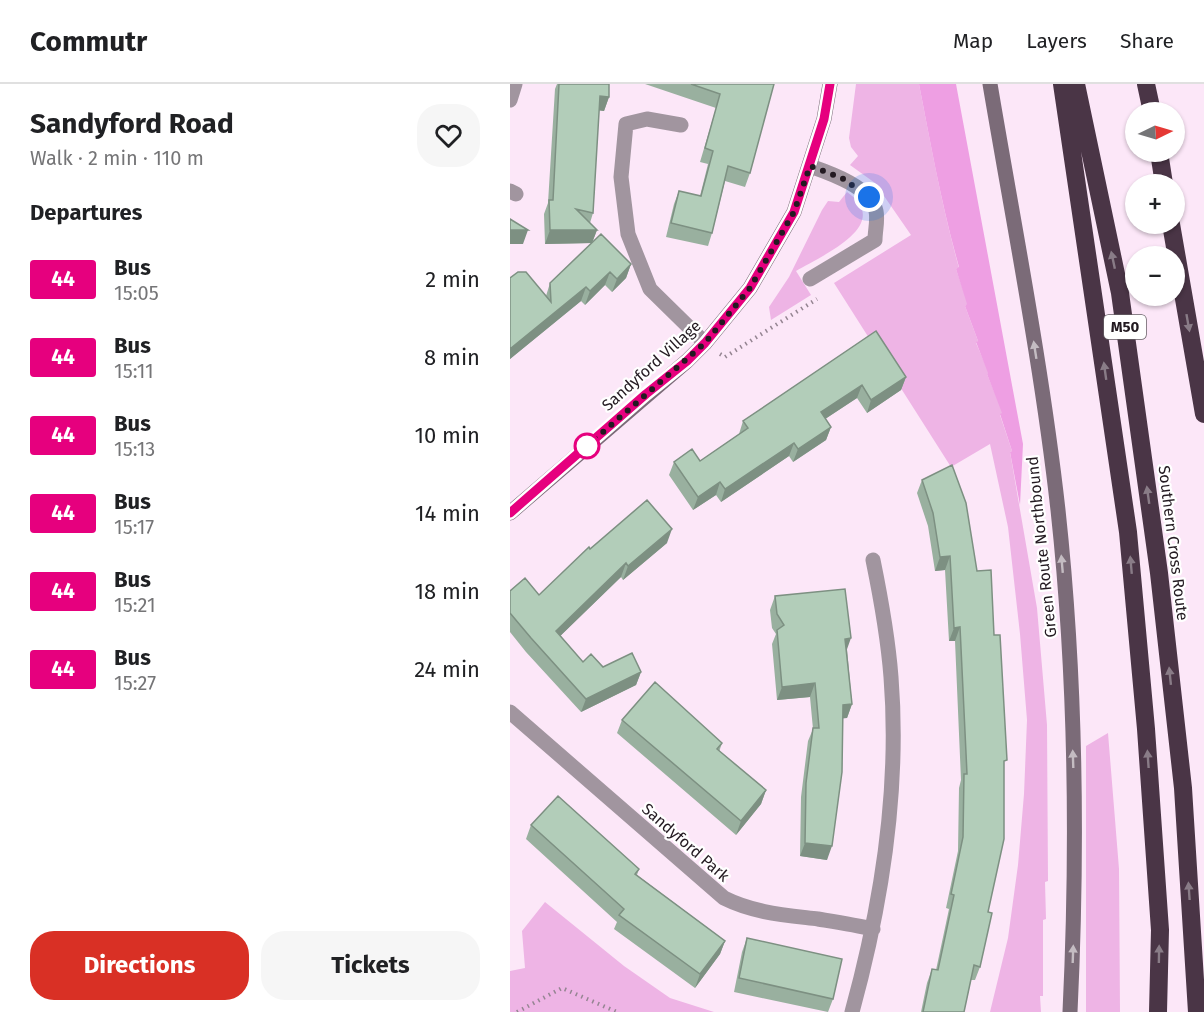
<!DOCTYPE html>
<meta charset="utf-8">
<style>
body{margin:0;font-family:"Fira Sans",sans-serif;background:#f6f6f6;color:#202124;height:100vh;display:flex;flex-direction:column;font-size:22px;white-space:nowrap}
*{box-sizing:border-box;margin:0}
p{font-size:20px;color:#757577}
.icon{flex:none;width:33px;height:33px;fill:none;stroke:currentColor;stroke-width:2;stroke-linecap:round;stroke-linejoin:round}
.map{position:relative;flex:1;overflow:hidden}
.panel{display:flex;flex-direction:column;background:#fff;width:510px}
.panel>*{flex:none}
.badge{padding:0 12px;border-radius:4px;font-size:21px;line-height:39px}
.needle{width:39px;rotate:85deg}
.buttons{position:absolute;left:615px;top:18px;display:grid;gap:12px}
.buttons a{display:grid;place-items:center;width:60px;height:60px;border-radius:50%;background:#fff;box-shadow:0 2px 4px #0004;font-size:30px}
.you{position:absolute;width:30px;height:30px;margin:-15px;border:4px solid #fff;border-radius:50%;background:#1a73e8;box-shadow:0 0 0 9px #1a73e833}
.map>.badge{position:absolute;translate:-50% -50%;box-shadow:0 0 0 3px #fff}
h2{padding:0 30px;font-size:22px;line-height:54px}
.round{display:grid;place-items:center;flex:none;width:63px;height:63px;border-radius:24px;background:#f6f6f6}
.summary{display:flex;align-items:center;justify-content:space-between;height:102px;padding:0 30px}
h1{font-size:28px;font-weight:700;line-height:45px}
.button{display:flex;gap:12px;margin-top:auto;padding:12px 30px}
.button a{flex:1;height:69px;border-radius:24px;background:#d93025;color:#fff;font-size:24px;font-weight:700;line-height:69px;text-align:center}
.button a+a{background:#f6f6f6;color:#202124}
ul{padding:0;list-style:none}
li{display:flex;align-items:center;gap:18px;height:78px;padding:0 30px}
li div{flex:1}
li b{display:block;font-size:22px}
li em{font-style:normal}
li .badge{min-width:66px;font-weight:700;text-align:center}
header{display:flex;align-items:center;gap:36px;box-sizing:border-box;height:84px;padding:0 30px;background:#fff;border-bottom:2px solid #e0e0e0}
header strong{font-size:28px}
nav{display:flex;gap:33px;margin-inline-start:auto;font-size:21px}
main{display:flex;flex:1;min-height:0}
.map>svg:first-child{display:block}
.green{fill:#eeb4e5}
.forest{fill:#ee9fe3}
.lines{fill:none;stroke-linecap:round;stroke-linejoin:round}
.path{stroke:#958592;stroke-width:4;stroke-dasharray:1.5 4.5;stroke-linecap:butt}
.street{stroke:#a1959f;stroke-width:15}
.secondary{stroke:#7b6b78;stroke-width:15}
.highway{stroke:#4a3546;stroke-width:18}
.wall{fill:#99b09f}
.shaded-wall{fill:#7d9082}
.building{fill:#b2cdb9;stroke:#7d9082;stroke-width:1.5}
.oneway{fill:#897c87}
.oneway2{fill:#c4bcc2}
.line-casing{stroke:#fff;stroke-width:14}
.line{stroke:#e6007e;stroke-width:9}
.walk{stroke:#231a21;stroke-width:6;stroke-dasharray:0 10.8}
.stop-dot{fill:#fff;stroke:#e6007e;stroke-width:3}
.labels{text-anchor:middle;stroke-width:4.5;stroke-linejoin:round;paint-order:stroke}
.shield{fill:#fff;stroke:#655f64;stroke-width:1.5}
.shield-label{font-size:15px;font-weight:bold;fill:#231a21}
.street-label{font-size:16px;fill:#231a21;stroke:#fff}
</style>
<header>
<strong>Commutr</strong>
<nav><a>Map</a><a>Layers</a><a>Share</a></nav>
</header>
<main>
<section class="panel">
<div class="summary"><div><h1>Sandyford Road</h1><p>Walk · 2 min · 110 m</p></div><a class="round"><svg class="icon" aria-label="heart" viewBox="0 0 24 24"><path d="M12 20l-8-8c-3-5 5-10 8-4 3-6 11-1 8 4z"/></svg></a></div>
<h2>Departures</h2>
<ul>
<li><span class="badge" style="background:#e6007e;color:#fff">44</span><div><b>Bus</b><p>15:05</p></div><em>2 min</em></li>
<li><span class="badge" style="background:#e6007e;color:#fff">44</span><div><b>Bus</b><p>15:11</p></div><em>8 min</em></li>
<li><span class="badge" style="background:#e6007e;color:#fff">44</span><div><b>Bus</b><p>15:13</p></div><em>10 min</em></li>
<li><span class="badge" style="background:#e6007e;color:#fff">44</span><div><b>Bus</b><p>15:17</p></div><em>14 min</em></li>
<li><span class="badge" style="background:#e6007e;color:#fff">44</span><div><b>Bus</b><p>15:21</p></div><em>18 min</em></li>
<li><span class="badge" style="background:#e6007e;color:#fff">44</span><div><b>Bus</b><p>15:27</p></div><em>24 min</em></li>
</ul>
<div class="button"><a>Directions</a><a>Tickets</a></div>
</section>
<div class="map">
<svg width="694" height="928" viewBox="0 0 694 928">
<rect width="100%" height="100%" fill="#fce7f8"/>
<path class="green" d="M346 0H409C421 62 432 123 449 184L446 185 458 220 455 222 468 257 466 259 479 289 477 290 493 329 490 331 502 367 500 368 527 524 537 641 538 797 535 798 536 835 533 836V912H530L531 928H480L498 854 508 781 514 710 517 636 510 550 498 443 480 360 441 383 324 199 401 151 365 99 340 81 348 72 341 63 339 54Z
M337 108C385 141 311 172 286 187L301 211 261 236 259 223 279 193 312 126 318 117 329 118Z
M598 649 609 785 610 928H576V662Z
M35 818 114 882 160 914 204 928H0V887L15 884 12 847Z"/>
<path class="forest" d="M409 0H446L513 360 510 421 500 368 502 367 490 330 492 329 477 290 478 289 466 258 468 257 455 222 457 220 446 185 449 183C432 123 421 62 409 0Z"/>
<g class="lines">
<path class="path" d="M210 270 215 273 307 215
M7 928 52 904 107 928"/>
<path class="street" d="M0 16 5 0
M171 41 137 35 116 40 111 93 118 150 140 205 195 259
M300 82C320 89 361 103 366 127 368 136 365 147 365 156L300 195
M0 107 6 110
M0 628 214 814C244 829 275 831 308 835 326 838 345 841 363 845
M342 928C372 819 390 707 381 593 378 554 371 515 363 476"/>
<path class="secondary" d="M480 0C504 142 532 283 548 426 566 593 568 761 560 928
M0 429 177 277 195 259 240 204 284 128 314 35 320 0"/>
<path class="highway" d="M552 0 618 448 636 645 650 846 648 928
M566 0 610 209 649 489 673 704 687 928
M636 0 642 28
M649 68 654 100
M661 140 694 330"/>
</g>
<path class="wall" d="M47 0H99V13L94 27 89 26 83 129 80 139 87 146 82 159 121 180 116 194 102 208 95 201 75 221 71 217 0 275V194L36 212 40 199 82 159 35 160 34 130 38 119 45 5Z
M135 0H264L240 89 235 103 215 97 202 149 198 162 156 153 164 120 169 107 190 112 198 80 190 78 206 24Z
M366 247 396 293 391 306 357 329 347 314 315 335 321 343 316 356 283 378 279 372 211 418 206 411 183 426 159 391 164 378 190 377 229 350 233 337Z
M412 396 467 487 484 551 494 684 478 828 470 883 465 896H461L454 928H411L417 899 422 885 426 886 439 825 436 824 448 767 449 704 451 696 445 557H439L435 486 425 487 418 442 407 409Z
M157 459 113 496 111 493 50 552 73 578 93 583 131 588 126 601 71 628 16 568 0 548V507L29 511 80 465Z
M265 512 337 565 342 620 337 634H333L317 776 290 772 291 713 298 657 303 645 300 613 267 616 262 560 266 550 262 544 260 526Z
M112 636 212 659 209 668 256 706 251 720 226 751 107 649Z
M21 741 129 785 127 791 215 857 210 870 185 904 104 845 107 838 16 755Z
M237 854 323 915 318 928 224 908 232 868Z"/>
<path class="shaded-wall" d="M90 12 99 13 94 27 85 26Z
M0 146H18L13 160H0Z
M40 146H87L82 159 35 160Z
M121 180 116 194 102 208 107 195Z
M100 188 95 201 75 221 80 207Z
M76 203 71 217 0 275V265Z
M396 293 391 306 357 329 361 316Z
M352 301 347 314 306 341 311 328Z
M321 343 316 356 283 378 288 365Z
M284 359 279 372 211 418 215 405Z
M210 398 206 411 183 426 188 413Z
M162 445 157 459 113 496 118 482Z
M440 472 435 486 425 487 430 473Z
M116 479 111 493 41 561 46 547Z
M450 543 445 557H439L444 544Z
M341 554 336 568 335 555Z
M131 588 126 601 71 628 76 615Z
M305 599 300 613 267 616 272 603Z
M342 620 337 634 328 635 333 621Z
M256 706 251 720 226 751 231 737Z
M295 759 322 762 317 776 290 772Z
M215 857 210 870 185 904 190 890Z"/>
<path class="building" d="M49 0H99V13L90 12 83 129 66 125 87 146H40L39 116H43Z
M181 0H264L240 89 218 82 202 149 161 139 169 107 191 112 203 67 195 64 210 10Z
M0 135 18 146H0Z
M91 150 121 180 107 195 100 188 80 207 76 203 0 265V194L8 188H16L41 218 40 199Z
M366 247 396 293 361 316 352 301 311 328 321 343 288 365 284 359 215 405 210 398 188 413 164 378 182 365 190 377 238 344 233 337Z
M442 381 456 419 467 487 481 486 484 551H490L497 676 494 677V755L478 828 482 829 470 883 464 881 454 928H413L422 885 428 886 444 811 441 810 453 753 454 690H457L450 543 444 544 440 472 430 473 423 429 412 396Z
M137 416 162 445 118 482 116 479 46 547 73 578 81 570 93 583 122 569 131 588 76 615 21 554 0 529V507L15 494 29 511 79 463 80 465Z
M335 505 341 554 335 555 342 620 333 621 332 688 322 762 295 759 296 699 303 644H309L305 599 272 603 267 546 274 541 267 530 265 512Z
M145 598 212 659 207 665 256 706 231 737 112 636Z
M48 712 129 785 125 790 215 857 190 890 109 831 114 825 21 741Z
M237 854 332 875 323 915 229 894Z"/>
<defs><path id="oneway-solid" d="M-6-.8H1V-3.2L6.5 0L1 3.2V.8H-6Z" transform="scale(1.5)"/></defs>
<g class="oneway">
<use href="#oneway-solid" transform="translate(603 176) rotate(-102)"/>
<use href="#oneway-solid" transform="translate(678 239) rotate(80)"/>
<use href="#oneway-solid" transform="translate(595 287) rotate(-98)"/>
<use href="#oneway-solid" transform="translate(638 411) rotate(-98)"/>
<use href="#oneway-solid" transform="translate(621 481) rotate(-95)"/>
<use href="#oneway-solid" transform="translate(660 592) rotate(-96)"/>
<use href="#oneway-solid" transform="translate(638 675) rotate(-94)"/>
<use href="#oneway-solid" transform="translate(679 807) rotate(-94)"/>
<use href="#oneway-solid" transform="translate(649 870) rotate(-89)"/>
</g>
<g class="oneway2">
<use href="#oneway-solid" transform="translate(525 266) rotate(-99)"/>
<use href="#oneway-solid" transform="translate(552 480) rotate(-95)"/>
<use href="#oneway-solid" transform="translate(563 675) rotate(-92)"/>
<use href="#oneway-solid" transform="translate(563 870) rotate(-88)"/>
</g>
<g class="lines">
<defs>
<path id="line" d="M0 429 136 310 177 277 195 259 240 204 284 128 314 35 320 0"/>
</defs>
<use href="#line" class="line-casing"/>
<use href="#line" class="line"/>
<path class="walk" d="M77 362 195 259 240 204 284 128 300 82 332 94 359 113"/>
</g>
<circle class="stop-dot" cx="77" cy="362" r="12"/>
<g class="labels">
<rect class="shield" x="594" y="231" width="42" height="24" rx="4.5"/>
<g class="shield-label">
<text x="615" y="248">M50</text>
</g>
<g class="street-label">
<text transform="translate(141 281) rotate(-42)" y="6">Sandyford Village</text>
<text transform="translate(664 459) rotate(83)" y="6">Southern Cross Route</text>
<text transform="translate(531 463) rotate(-96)" y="6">Green Route Northbound</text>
<text transform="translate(176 758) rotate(41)" y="6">Sandyford Park</text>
</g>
</g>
</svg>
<div class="buttons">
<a><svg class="needle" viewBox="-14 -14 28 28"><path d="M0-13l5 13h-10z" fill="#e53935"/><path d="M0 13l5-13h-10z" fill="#757577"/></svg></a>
<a>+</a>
<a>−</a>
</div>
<div class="you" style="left:359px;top:113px"></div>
</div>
</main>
